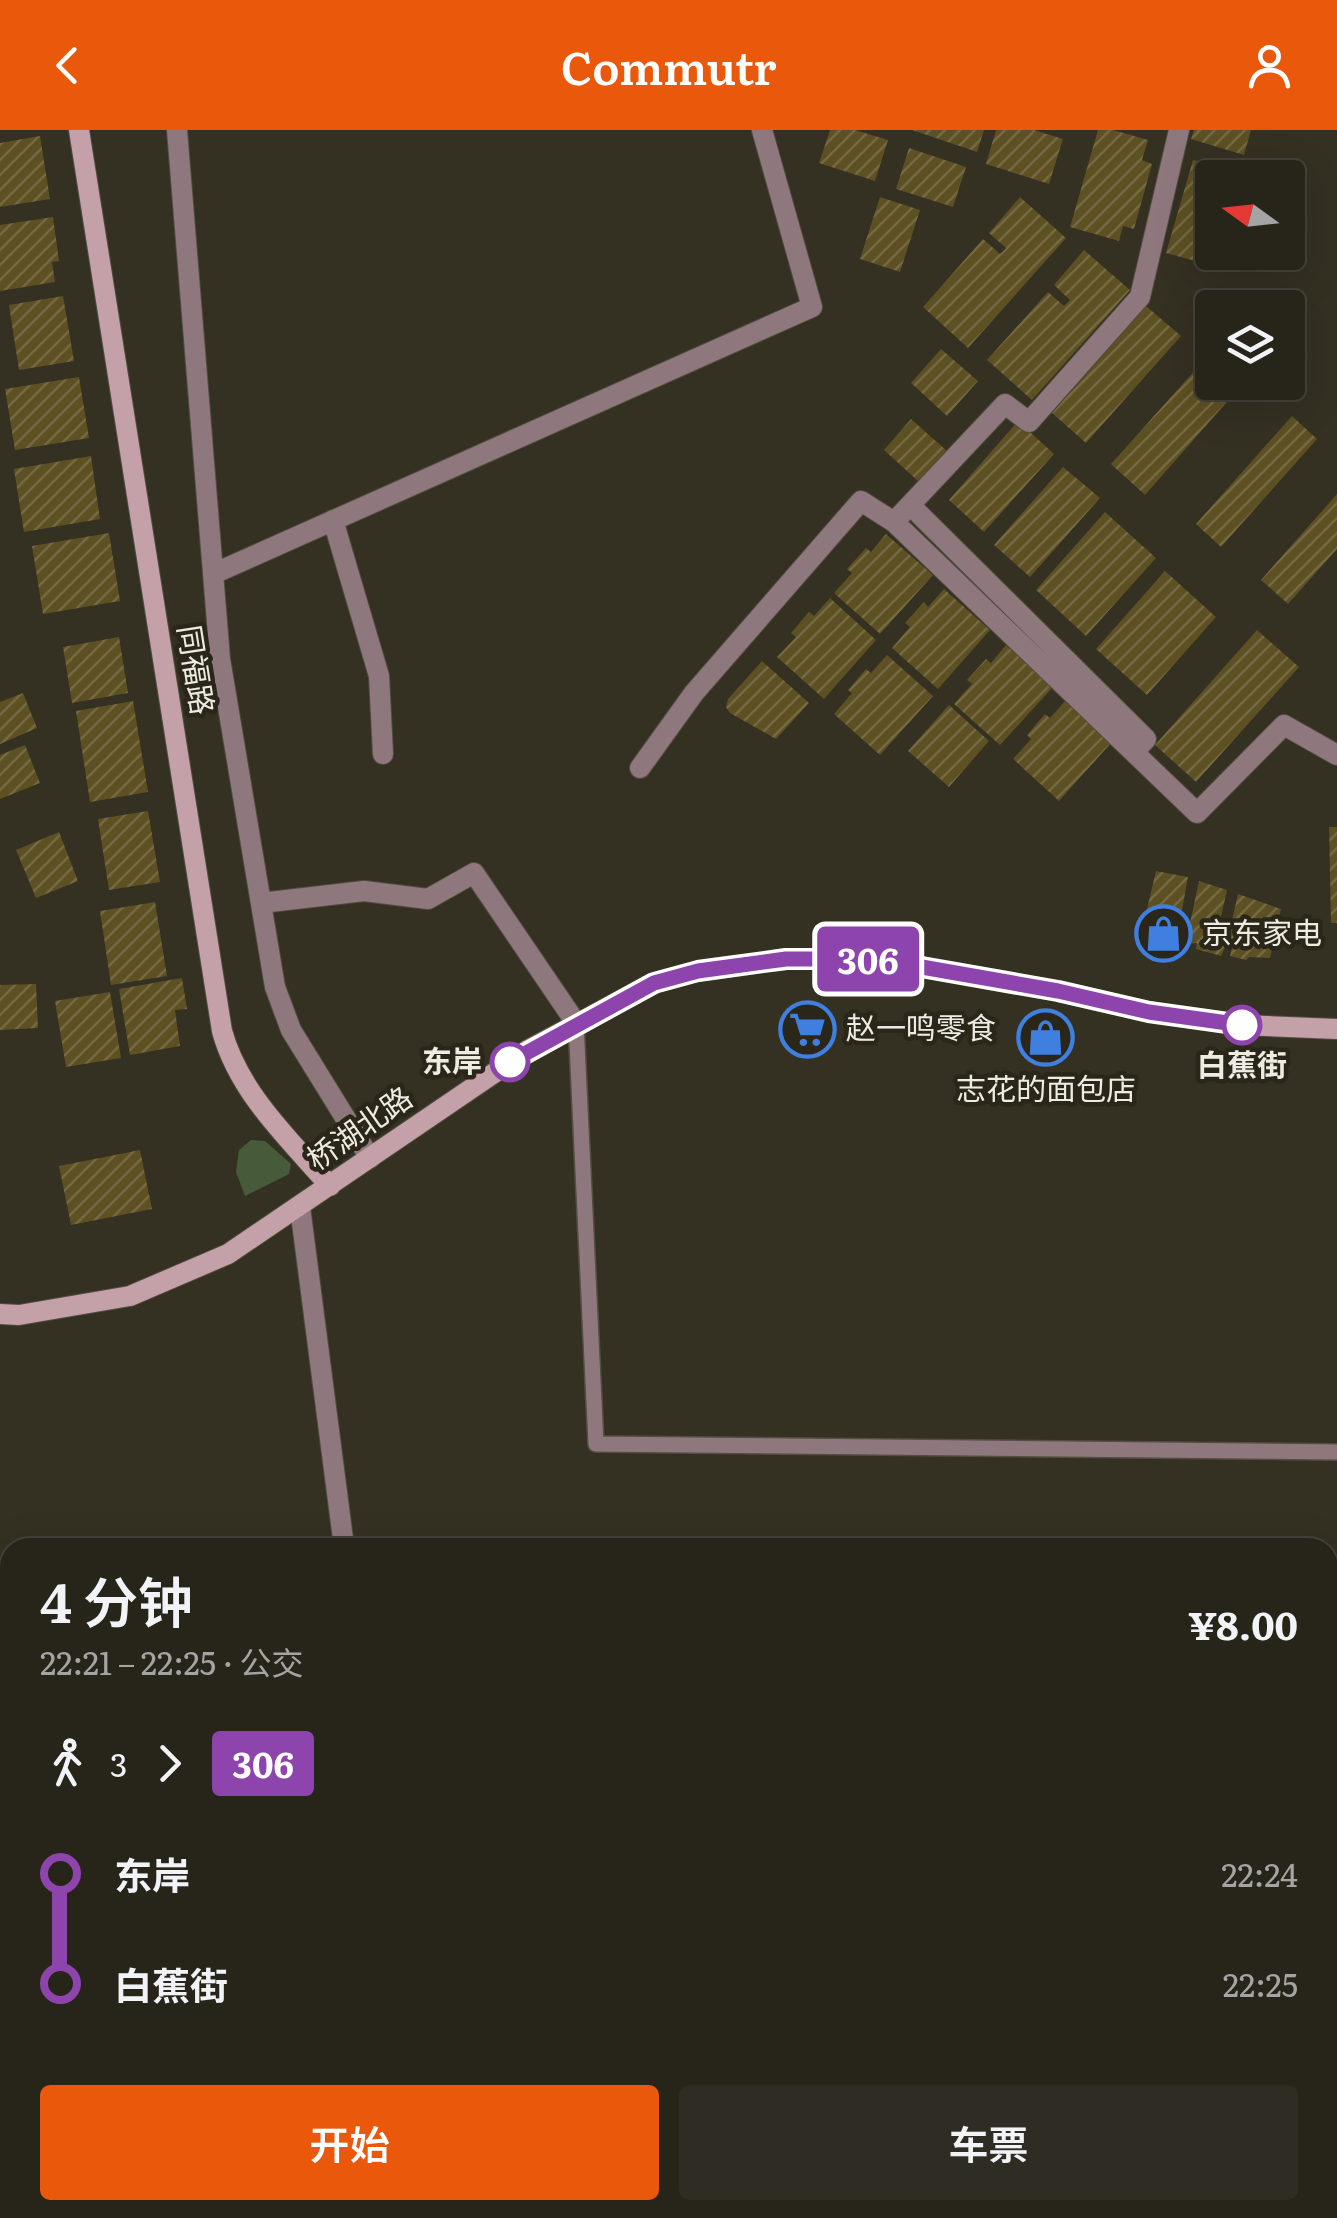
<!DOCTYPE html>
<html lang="zh">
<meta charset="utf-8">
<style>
body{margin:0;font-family:Literata,"Noto Sans SC",serif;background:#2f2c23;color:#f1f3f6;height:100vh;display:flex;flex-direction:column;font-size:38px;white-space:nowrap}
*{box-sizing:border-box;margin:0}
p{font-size:32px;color:#a4a4a2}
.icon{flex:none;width:55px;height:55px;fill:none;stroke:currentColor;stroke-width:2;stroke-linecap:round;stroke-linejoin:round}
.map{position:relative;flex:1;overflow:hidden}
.drawer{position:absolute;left:0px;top:1408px;width:1338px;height:682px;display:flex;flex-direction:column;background:#27241a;border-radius:30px 30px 0 0;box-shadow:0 10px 40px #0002,0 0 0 2px #434139}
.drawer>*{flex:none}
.badge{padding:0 20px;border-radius:8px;font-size:35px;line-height:65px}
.needle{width:65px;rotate:285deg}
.controls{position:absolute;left:1195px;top:30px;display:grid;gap:20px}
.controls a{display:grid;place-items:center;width:110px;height:110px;border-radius:10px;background:#27241a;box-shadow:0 10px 40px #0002,0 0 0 2px #434139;font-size:50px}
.map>.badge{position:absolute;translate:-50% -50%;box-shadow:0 0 0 5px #fff}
.legs{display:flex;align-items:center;gap:15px;height:110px;padding:0 40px;font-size:32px}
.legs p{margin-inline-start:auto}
.head{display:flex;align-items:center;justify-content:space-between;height:170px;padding:0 40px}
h1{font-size:55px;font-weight:600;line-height:75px}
.primary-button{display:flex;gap:20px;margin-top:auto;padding:20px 40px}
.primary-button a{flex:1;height:115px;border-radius:10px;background:#ea580c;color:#fff;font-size:40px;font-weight:600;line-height:115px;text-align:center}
.primary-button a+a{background:#2f2c23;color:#f1f3f6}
ul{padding:0 40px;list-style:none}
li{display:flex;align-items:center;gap:35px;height:110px;font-size:38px}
li i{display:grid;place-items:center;width:15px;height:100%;margin:0 12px;background:currentColor}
li i::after{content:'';width:25px;height:25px;margin:-12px;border:8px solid;border-radius:50%;background:#27241a}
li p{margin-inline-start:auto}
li:first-child i{background:linear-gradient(#0000 50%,currentColor 0)}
li:last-child i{background:linear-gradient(currentColor 50%,#0000 0)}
header{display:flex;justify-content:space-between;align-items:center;height:130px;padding:0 40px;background:#ea580c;color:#fff;font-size:45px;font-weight:600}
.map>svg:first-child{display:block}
.grass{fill:#475b3a}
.building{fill:url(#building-hatch)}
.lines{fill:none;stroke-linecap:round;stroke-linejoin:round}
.lane-casing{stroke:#524e41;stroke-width:18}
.street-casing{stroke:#524e41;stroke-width:22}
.secondary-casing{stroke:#524e41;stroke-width:22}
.path{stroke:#757165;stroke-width:6;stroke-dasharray:8 8;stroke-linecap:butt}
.lane{stroke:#8f787d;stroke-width:15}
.street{stroke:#8f787d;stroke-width:20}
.secondary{stroke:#c4a0a9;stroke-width:20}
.line-1-casing{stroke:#fff;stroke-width:22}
.line-1{stroke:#8e44ad;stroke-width:15}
.stop-1-dot{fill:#fff;stroke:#8e44ad;stroke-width:5}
.labels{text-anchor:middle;stroke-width:9;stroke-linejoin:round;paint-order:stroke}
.street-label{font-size:30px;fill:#eeebe3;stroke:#2a2619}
.poi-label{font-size:30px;fill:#eeebe3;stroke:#2a2619;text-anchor:start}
.stop-label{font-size:30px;font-weight:bold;fill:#eeebe3;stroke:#2a2619;text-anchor:end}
</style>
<header><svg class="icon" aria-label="back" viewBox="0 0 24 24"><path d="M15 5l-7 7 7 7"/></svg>Commutr<svg class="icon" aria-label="person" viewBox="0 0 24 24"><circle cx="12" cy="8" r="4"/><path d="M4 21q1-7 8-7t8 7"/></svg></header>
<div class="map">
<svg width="1337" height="2088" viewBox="0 0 1337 2088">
<defs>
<pattern id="building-hatch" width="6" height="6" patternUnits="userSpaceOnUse" patternTransform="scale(2.5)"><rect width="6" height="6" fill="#5d5023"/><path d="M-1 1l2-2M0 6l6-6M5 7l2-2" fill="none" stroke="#756943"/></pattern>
</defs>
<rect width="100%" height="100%" fill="#343022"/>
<path class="grass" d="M251 1010 265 1011 291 1034 289 1044 245 1066 236 1042 239 1020Z"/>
<path class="building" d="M830 0H855L888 10 875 51 819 33Z
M912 0H984L977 22Z
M996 0H1034L1063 9 1049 54 986 34Z
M1098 0H1113L1148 10 1142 30 1152 34 1134 99 1123 96 1119 111 1070 97Z
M1194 0H1251L1244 25 1191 9Z
M40 6 50 69 0 77V13Z
M909 18 966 37 953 77 896 59Z
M1193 30 1243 44 1242 48H1212V122H1221L1217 137 1166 123Z
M880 67 920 80 900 142 860 129Z
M1020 67 1066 108 968 218 923 177 983 109 1000 124 1006 118 989 103Z
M53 87 59 131 52 132 55 152 0 161V95Z
M1084 120 1130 160 1032 270 987 230 1048 162 1064 176 1070 170 1054 155Z
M63 166 74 231 19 240 9 175Z
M1146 176 1181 206 1086 313 1052 283Z
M941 219 978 251 947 286 911 253Z
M1206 228 1212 234V252H1233L1239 258 1145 365 1111 334Z
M79 247 89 308 15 320 5 259Z
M1292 286 1317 309 1221 417 1196 394Z
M911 289 947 321 919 352 884 320Z
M1018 291 1054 324 984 402 949 370Z
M91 326 100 389 24 402 14 339Z
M1063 337 1100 368 1030 447 994 415Z
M1337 364V419L1288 474 1261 450Z
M1105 382 1156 428 1086 506 1036 460Z
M109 403 120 471 43 484 32 416Z
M886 404 933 445 880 504 834 463 852 443 847 439 866 418 871 422Z
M1165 441 1216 487 1147 565 1096 519Z
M944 459 990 500 938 559 892 518 910 497 905 493 924 472 928 477Z
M830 468 876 510 824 569 777 527 796 507 791 503 809 482 814 486Z
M1257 500 1299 537 1196 652 1155 615Z
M119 507 128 563 72 573 63 517Z
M1006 515 1053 557 1000 615 954 574 972 554 967 550 986 529 991 533Z
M887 525 933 566 880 625 834 584 852 563 848 560 866 539 871 543Z
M762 531 809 573 776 609 730 583 726 577 728 569Z
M23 563 37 598 0 614V572Z
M1066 570 1112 612 1059 671 1013 629 1031 609 1027 605 1045 584 1050 588Z
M133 571 148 662 90 672 76 581Z
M949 575 989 611 949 657 908 621Z
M25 615 40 653 0 669V625Z
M148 681 160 752 109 760 98 689Z
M1329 697H1337V793H1331Z
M59 702 78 751 36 768 16 720Z
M1156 741 1188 747 1180 791 1190 793 1199 751 1227 760 1219 796 1230 799 1238 764 1281 779 1270 828 1249 827 1246 830 1230 826 1232 818 1224 819 1221 826 1196 819 1197 813 1188 814 1185 820 1161 814 1162 808 1141 804Z
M155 772 167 846 111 855 100 781Z
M182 848 187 879 175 880 180 916 130 925 119 859Z
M36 854 38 898 0 900V855Z
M110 862 121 928 66 937 55 871Z
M140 1020 152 1079 71 1095 59 1036Z"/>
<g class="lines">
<defs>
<path id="lane" d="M576 893 596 1314 1337 1322"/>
<path id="street" d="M177 0 220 529 275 857 291 900 370 1028
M911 376 1146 609 1134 622
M333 390 379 546 383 624
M894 392 1005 274 1029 292 1140 167 1179 0
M213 444 812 177 762 0
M640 638 694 563 861 371 894 392 1197 683 1284 595 1337 625
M261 773 364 761 428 769 474 743 576 893
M300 1077 343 1409"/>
<path id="secondary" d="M79 0 222 901C239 963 289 1009 330 1056
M0 1184 19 1185 130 1166 228 1124 528 920 654 853 698 841 786 829H877L1058 861 1149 882 1242 895 1337 899"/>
</defs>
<use href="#lane" class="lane-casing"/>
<use href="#street" class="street-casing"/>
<use href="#secondary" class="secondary-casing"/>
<path class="path" d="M0 2075 2 2088"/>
<use href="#lane" class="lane"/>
<use href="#street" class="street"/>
<use href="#secondary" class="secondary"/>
</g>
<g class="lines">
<defs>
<path id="line-1" d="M510 932 654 853 698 841 786 829H876L1058 861 1149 882 1242 895"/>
</defs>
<use href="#line-1" class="line-1-casing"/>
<use href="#line-1" class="line-1"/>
</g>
<defs>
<symbol id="shop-ring" viewBox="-11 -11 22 22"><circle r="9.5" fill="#2a2619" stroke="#3f7fe0" stroke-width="1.5"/><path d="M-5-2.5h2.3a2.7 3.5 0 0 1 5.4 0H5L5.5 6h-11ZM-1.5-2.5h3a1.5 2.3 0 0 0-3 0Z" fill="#3f7fe0"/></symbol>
<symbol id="supermarket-ring" viewBox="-11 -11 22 22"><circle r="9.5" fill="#2a2619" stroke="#3f7fe0" stroke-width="1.5"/><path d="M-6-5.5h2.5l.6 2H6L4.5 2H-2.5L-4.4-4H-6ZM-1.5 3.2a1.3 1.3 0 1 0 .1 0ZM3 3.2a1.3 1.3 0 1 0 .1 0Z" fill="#3f7fe0"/></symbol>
</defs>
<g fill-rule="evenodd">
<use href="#shop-ring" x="1132" y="772" width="63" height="63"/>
<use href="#supermarket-ring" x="776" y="868" width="63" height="63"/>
<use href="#shop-ring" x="1014" y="876" width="63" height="63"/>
</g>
<g class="stop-1-dot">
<circle cx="1242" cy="895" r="18"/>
<circle cx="510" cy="932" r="18"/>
</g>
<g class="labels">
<g class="street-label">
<text transform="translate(195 540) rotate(81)" y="10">同福路</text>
<text transform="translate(360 999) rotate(-35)" y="10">桥湖北路</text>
</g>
<g class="poi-label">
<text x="1202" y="814">京东家电</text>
<text x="846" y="909">赵一鸣零食</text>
<text x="1046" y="970" text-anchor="middle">志花的面包店</text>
</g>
<g class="stop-label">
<text x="482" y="942">东岸</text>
<text x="1242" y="946" text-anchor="middle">白蕉街</text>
</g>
</g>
</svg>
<div class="controls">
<a><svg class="needle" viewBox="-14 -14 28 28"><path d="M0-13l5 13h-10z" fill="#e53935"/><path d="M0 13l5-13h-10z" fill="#a4a4a2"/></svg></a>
<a><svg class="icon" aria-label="layers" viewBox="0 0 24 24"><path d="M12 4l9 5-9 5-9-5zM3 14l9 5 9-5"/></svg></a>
</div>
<b class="badge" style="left:868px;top:829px;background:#8e44ad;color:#fff">306</b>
<section class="drawer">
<div class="head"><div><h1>4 分钟</h1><p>22:21 – 22:25 · 公交</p></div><b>¥8.00</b></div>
<div class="legs"><svg class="icon" aria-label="walk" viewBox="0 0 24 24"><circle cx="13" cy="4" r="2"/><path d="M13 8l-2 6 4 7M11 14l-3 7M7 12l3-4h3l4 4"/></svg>3<svg class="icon" aria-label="forward" viewBox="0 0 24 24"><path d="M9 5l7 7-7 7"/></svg><b class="badge" style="background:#8e44ad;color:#fff">306</b></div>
<ul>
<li><i style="color:#8e44ad"></i><b>东岸</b><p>22:24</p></li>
<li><i style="color:#8e44ad"></i><b>白蕉街</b><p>22:25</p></li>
</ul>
<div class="primary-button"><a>开始</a><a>车票</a></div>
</section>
</div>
